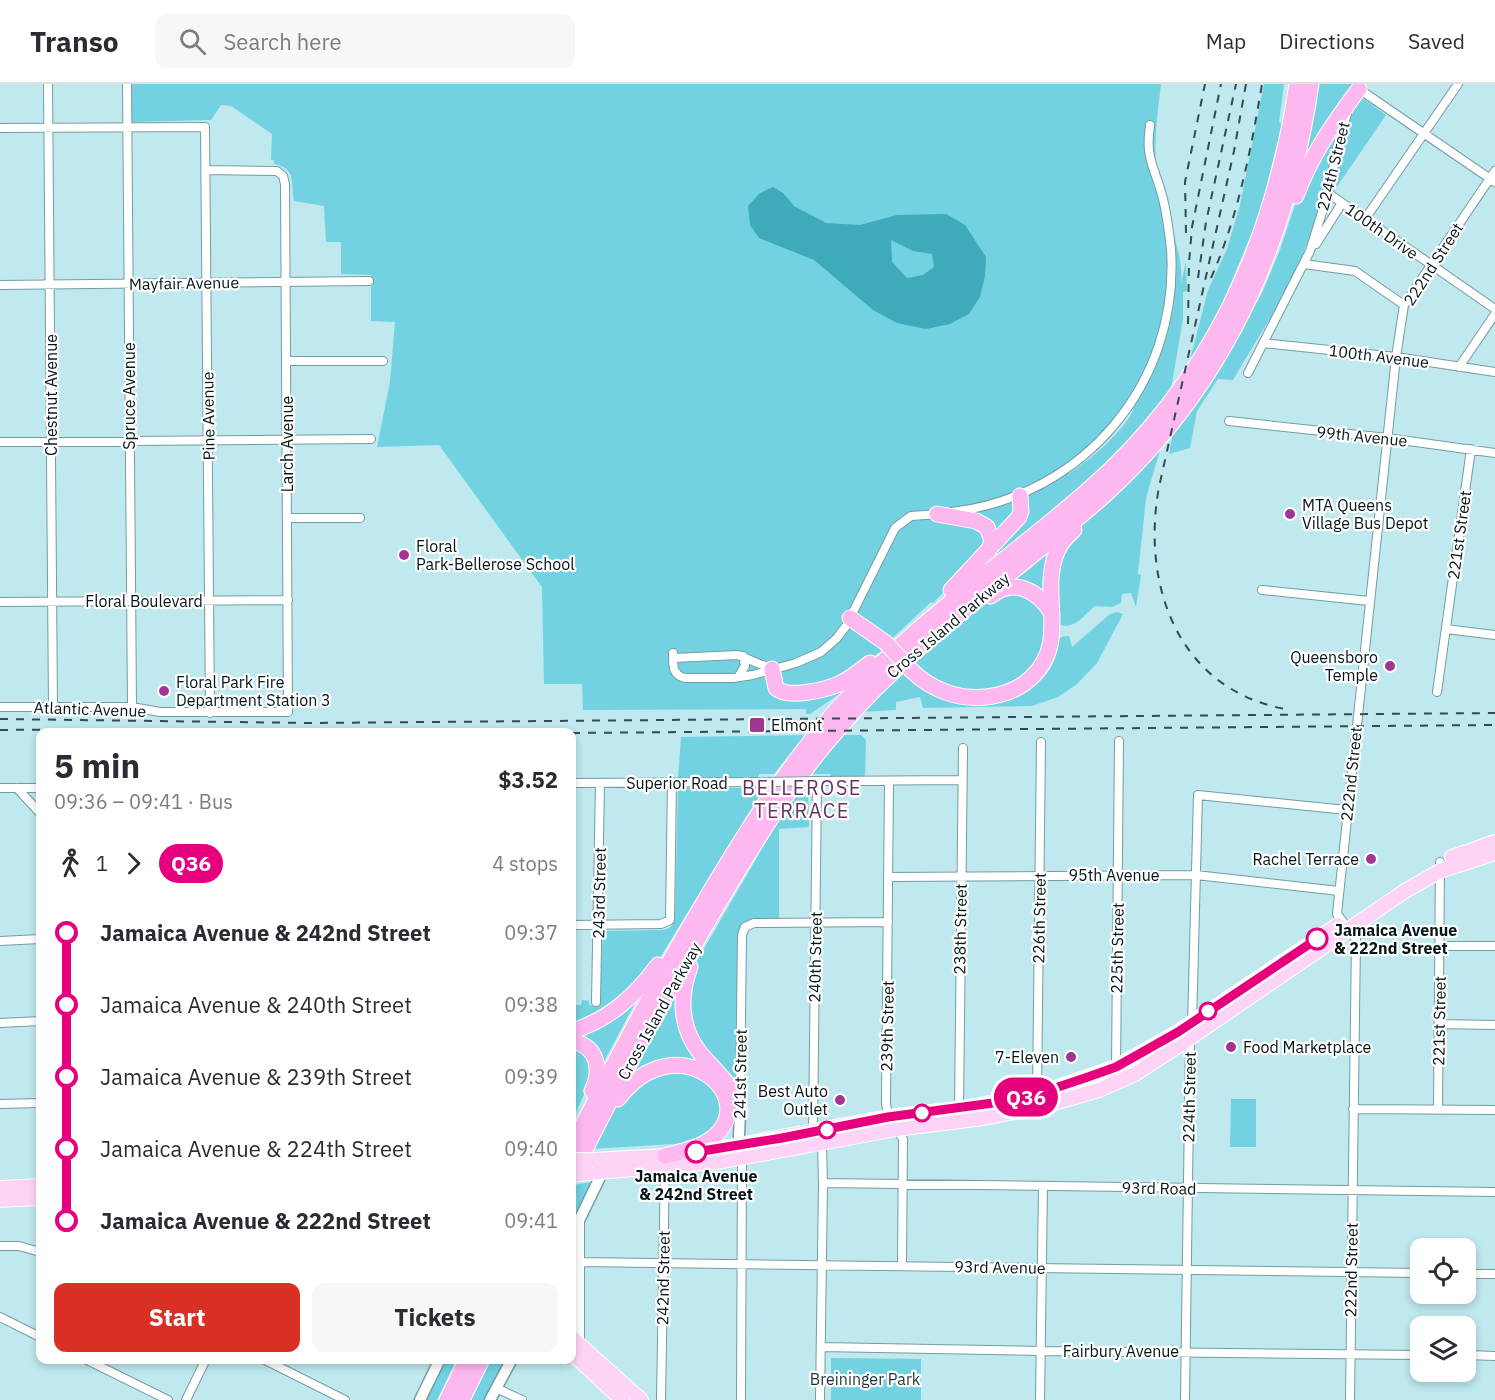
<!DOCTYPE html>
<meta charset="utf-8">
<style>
body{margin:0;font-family:"IBM Plex Sans",sans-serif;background:#f7f7f7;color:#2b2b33;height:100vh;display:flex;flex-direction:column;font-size:22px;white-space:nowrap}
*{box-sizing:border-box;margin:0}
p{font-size:20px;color:#7c7c81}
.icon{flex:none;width:33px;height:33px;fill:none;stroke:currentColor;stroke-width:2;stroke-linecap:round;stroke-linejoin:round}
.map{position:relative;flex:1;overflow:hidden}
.sheet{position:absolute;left:36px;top:644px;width:540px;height:636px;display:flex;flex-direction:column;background:#fff;border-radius:12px;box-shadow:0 3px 9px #0003}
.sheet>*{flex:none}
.badge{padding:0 12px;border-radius:20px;font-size:21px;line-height:39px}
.tools{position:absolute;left:1410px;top:1154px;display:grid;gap:12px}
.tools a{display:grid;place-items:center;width:66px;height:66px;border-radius:12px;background:#fff;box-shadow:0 3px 9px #0003;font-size:30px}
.map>.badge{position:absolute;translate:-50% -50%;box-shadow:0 0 0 3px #fff}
.legs{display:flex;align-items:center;gap:9px;height:66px;padding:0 18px;font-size:20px}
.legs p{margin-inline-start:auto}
.head{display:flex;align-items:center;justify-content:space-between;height:102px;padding:0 18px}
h1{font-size:33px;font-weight:700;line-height:45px}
.action{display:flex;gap:12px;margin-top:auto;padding:12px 18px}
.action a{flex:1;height:69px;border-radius:12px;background:#d93025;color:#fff;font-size:24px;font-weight:700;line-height:69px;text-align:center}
.action a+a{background:#f7f7f7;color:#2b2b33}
ul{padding:0 18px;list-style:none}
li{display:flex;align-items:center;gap:21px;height:72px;font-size:22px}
li i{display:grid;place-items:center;width:9px;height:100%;margin:0 8px;background:currentColor}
li i::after{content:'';width:15px;height:15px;margin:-8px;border:4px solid;border-radius:50%;background:#fff}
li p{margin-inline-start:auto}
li:first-child i{background:linear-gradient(#0000 50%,currentColor 0)}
li:last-child i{background:linear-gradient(currentColor 50%,#0000 0)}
header{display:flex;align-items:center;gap:36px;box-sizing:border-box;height:84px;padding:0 30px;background:#fff;border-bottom:2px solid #e1e1e2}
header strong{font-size:28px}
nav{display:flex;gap:33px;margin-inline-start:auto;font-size:21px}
.search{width:420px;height:54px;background:#f7f7f7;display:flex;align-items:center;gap:15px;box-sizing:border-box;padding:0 21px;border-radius:12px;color:#7c7c81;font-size:22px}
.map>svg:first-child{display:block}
.green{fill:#72d2e1;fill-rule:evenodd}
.water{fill:#3faaba;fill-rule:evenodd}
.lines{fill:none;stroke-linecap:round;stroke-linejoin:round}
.minor-casing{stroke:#759ca3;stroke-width:10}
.tertiary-casing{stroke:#759ca3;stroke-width:13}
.primary-casing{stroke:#fff;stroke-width:16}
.motorway-casing{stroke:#fff;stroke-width:17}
.minor{stroke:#fff;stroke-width:8}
.tertiary{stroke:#fff;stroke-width:10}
.primary{stroke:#fed4f6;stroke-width:14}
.motorway{stroke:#feb8f0;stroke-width:15}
.rail{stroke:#354a4e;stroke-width:2;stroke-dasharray:8 8;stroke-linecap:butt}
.minor-bridge-casing{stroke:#759ca3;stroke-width:10;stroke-linecap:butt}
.primary-bridge-casing{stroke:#fff;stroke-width:16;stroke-linecap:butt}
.motorway-bridge-casing{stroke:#fff;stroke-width:17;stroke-linecap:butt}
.minor-bridge{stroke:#fff;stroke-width:8}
.primary-bridge{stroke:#fed4f6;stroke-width:14}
.motorway-bridge{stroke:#feb8f0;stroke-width:15}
.line-1-casing{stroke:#fff;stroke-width:14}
.line-1{stroke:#e6007e;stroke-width:9}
.poi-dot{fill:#a13494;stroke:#fff;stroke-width:2}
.stop-1-dot{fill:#fff;stroke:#e6007e;stroke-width:3}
.labels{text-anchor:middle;stroke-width:4.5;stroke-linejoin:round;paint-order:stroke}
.street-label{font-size:16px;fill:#051416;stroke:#fff}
.poi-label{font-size:16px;fill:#051416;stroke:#fff;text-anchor:start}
.stop-label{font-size:16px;font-weight:bold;fill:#051416;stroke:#fff;text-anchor:start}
.park-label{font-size:16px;fill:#1d3539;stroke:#fff}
.quarter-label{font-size:20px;letter-spacing:1.5px;fill:#68315f;stroke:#fff}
</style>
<header>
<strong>Transo</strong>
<div class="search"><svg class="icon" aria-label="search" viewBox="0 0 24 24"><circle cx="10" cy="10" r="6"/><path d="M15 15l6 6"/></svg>Search here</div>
<nav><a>Map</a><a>Directions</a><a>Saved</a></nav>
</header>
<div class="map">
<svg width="1495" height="1316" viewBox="0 0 1495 1316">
<rect width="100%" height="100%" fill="#bfe8ef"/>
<path class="green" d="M131 0H1161C1157 33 1152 68 1159 101 1165 133 1184 166 1181 199L1186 178 1187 207 1183 208V235L1171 305 1125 360 1090 395 986 482 985 478 961 490 933 519 931 518 883 563 884 565 867 577 856 596 840 613 838 611 810 630H806V625L583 626 582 600H544L542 503 439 361 377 363 390 298 395 238 371 237V191L341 190V158H326L324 122 294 117C290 99 298 85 274 80V76H271L272 50 231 22 221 21 211 36 131 38ZM1134 324C1125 347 1089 377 1067 391Z
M1264 0H1284L1279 38 1282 40 1259 132 1222 220 1189 280 1208 206 1227 165 1240 121Z
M1316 0H1356L1308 75 1305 72Z
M1360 12 1386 31 1332 110 1342 54Z
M1339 38C1328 88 1318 137 1297 184 1279 223 1254 259 1233 296L1218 295 1197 327 1190 364 1169 370 1174 344 1240 249 1263 207 1280 166 1296 118Z
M1160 366 1146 414 1138 490 1141 491 1136 523 1131 509 1122 510 1121 519 1112 523 1095 522C1083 532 1074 547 1057 540L1056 480 1071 451 1109 419Z
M1058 456 1048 514 1015 496 1032 483Z
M1016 506C1067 518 1050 581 1014 601 1002 608 987 609 974 609 950 608 929 598 913 581L905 588 913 597 915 596C923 601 930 607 939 610 970 623 1014 620 1037 593 1042 587 1047 580 1050 574 1055 563 1054 552 1069 552L1072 563 1110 530 1117 528 1123 530 1097 579 1077 600 1058 613 1032 622 923 624 920 613 896 618V626L860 628 910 578 993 513 1005 507Z
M805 651 774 690H759L758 694H678L681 653Z
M840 651H861L866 656 865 693H831L830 690H808Z
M678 704H761L760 706H763L659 875 635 901 607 921 608 925 572 942V921H581L582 916 589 917V921L599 922 603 847 662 846C670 845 673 842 675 835Z
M796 706 808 709 809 743 779 745V835C764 835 746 831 739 846L735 1002 706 968 691 945 690 889Z
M685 889 679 922 717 991 648 979 649 983 642 988 635 985 640 970Z
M635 919 600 985 576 952Z
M572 964C610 981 579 1012 572 1040Z
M657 986 706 992C725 1016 727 1023 712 1051L689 1059 591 1065 618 1019Z
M1231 1015H1256V1063H1230Z
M590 1098V1101L572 1141V1106L574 1101Z
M576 1146 578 1242 572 1246V1157Z
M831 1274 921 1275V1316H831Z
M443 1275H457L437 1316H423Z
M489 1275H507L485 1316H468Z"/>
<path class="water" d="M773 103 783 109 794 122 826 139 860 141 897 131 946 130 965 141 986 173 985 192 980 213 969 230 950 240 926 245 897 239 873 226 814 176 759 154 750 141 748 122 760 109ZM891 156 913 167 932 170 934 183 923 191 907 194 892 178Z"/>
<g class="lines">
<defs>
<path id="minor" d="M48 0 53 623
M127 0 132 623
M1358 8 1359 5 1495 98
M0 44 205 43 210 629
M1328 109 1495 225
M1365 135 1458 0
M1316 160 1342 119
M1304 180 1355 187 1404 221
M0 201 369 197
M1263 259 1396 273 1495 288
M286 277H383
M1459 283 1495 230
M1248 289 1310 167 1328 109 1341 48 1347 30
M1229 337 1387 354 1495 369
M0 358 371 355
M952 428C1084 412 1180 299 1171 165 1169 147 1167 129 1162 111 1154 82 1145 74 1150 41
M287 434H360
M1262 506 1369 517
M0 518 288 516
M1446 545 1495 551
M673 569C673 581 672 591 685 594H733L753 591 796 579 821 568 837 554 846 542 895 444 911 432 939 430
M673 574 738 571 772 585
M738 593 745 582 743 572
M1437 608 1471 365
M0 623H132L160 628H288L285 100 283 92 277 87 206 86
M889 697 886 1019 888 1033 903 1055 902 1182
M572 699 766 698
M0 704H40
M17 704 40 729
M888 793 1196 791 1339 807
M572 841 661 840 670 836 672 699
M0 857 40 855
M1440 862H1495
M596 918 600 699
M0 939 40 937
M1439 940 1495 941
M1192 941 1198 711 1347 726
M1116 986 1119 657
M1037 1010 1041 658
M740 1016 742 851 745 843 754 839 888 838
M0 1020 40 1019
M959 1025 963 664
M1353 1025 1495 1026
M1438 1025 1440 778
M813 1048 817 697 962 696
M823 1099 1495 1108
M580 1137V1262
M0 1162H19L40 1168
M580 1178 1420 1189
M1466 1190H1495
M0 1233 40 1253
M821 1263 1041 1267 1420 1271
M1466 1271 1495 1272
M85 1275 168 1316
M263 1275 345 1316
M496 1304 522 1316
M186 1316 206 1275
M661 1316 665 1078
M741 1316 742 1074
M820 1316 823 1099 822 1059
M1040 1316 1043 1102
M1185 1316 1190 954
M1350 1316 1356 855 1337 830 1396 273 1404 221 1495 87"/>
<path id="tertiary" d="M740 1027 739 1052 741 1068
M572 1151 603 1087
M420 1316 440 1275
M490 1316 512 1275"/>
<path id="primary" d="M1452 773 1495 758
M593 1076 665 1072 718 1065 888 1033 959 1025 1037 1010 1116 983 1178 948 1338 841
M588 1089 723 1077 896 1045 983 1034 1040 1023 1099 1006 1135 990 1184 958 1405 807 1440 787 1495 769
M0 1104 40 1102
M0 1116 40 1114
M572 1254 641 1316
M572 1269 622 1316"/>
<path id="motorway" d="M1296 112C1310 73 1334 38 1359 5
M937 430 976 437 987 443 992 457 988 468
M951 506 1019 433 1021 427 1020 412
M991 512C1014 493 1039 507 1052 530
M850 534 886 559
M772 585 776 604C787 615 825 606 839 600 850 595 860 587 870 579
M911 586C931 606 959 616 986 613 1004 611 1019 606 1032 593 1067 560 1043 516 1054 476 1057 464 1064 454 1074 446
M690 883C679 912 680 944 700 969 718 990 732 999 740 1027
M572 947C609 936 635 912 658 881
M572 957C598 962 602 986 592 1007
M618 1015C678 935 768 1018 708 1057 696 1065 679 1068 665 1072
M572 1063C611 984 652 906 697 830 739 758 783 687 838 624 911 540 1004 480 1087 407 1211 299 1273 160 1297 0
M574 1088C615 1005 658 924 704 844 745 774 786 704 840 643 918 552 1019 488 1108 408 1226 299 1288 157 1311 0
M447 1316 467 1275
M462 1316 482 1275"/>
</defs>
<use href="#minor" class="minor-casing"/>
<use href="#tertiary" class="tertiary-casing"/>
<use href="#primary" class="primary-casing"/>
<use href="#motorway" class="motorway-casing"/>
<use href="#minor" class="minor"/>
<use href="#tertiary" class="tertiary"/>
<use href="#primary" class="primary"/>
<use href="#motorway" class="motorway"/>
<path class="rail" d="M1246 0 1234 67 1159 403C1141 501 1178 605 1285 625
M1186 149 1185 98 1205 0
M1198 194 1206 138 1236 0
M1211 194C1238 133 1251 66 1262 0
M1188 240 1189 179 1192 143 1221 0
M0 635 309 639 1495 629
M0 646 117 645
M213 648 277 647
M572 649 1495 641"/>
<defs>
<path id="minor-bridge" d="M766 698 817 697"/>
<path id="primary-bridge" d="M572 1076H593
M572 1091 588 1089"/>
<path id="motorway-bridge" d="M886 559 911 586"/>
</defs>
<use href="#minor-bridge" class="minor-bridge-casing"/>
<use href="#primary-bridge" class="primary-bridge-casing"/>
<use href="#motorway-bridge" class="motorway-bridge-casing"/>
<use href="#minor-bridge" class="minor-bridge"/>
<use href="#primary-bridge" class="primary-bridge"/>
<use href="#motorway-bridge" class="motorway-bridge"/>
</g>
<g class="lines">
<defs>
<path id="line-1" d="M696 1068 782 1054 888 1033 1008 1017 1037 1010 1085 994 1116 983 1178 948 1317 855"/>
</defs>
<use href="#line-1" class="line-1-casing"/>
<use href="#line-1" class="line-1"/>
</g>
<g class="poi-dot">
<circle cx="1290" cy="430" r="6"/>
<circle cx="404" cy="471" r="6"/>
<circle cx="1390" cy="582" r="6"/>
<circle cx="164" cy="607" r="6"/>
<rect x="749" y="633" width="16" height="16" rx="3"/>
<circle cx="1371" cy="775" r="6"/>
<circle cx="1231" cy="963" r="6"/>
<circle cx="1071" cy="973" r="6"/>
<circle cx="840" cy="1016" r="6"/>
</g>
<g class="stop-1-dot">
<circle cx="1317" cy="855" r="10"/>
<circle cx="1208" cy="927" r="8"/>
<circle cx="922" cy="1029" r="8"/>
<circle cx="827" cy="1046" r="8"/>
<circle cx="696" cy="1068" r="10"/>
</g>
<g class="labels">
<g class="street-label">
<text transform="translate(1333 82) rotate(-76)" y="6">224th Street</text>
<text transform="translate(1382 147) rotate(35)" y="6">100th Drive</text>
<text transform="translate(1433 180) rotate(-57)" y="6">222nd Street</text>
<text transform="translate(184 199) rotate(-1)" y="6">Mayfair Avenue</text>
<text transform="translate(1379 272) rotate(7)" y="6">100th Avenue</text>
<text transform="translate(51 311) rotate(-90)" y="6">Chestnut Avenue</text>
<text transform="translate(129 312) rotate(-90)" y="6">Spruce Avenue</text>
<text transform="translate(208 332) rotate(-91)" y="6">Pine Avenue</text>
<text transform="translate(1362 352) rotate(6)" y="6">99th Avenue</text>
<text transform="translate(287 360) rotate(-90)" y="6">Larch Avenue</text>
<text transform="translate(1459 451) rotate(-82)" y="6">221st Street</text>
<text x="144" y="523">Floral Boulevard</text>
<text transform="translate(948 541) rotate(-40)" y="6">Cross Island Parkway</text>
<text transform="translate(90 625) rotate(2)" y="6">Atlantic Avenue</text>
<text transform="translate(1351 690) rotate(-84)" y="6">222nd Street</text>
<text x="677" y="705">Superior Road</text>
<text x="1114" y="797">95th Avenue</text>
<text transform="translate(599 809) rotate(-89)" y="6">243rd Street</text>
<text transform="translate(1039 834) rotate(-89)" y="6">226th Street</text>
<text transform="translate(960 845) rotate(-89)" y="6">238th Street</text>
<text transform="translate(1117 864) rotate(-89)" y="6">225th Street</text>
<text transform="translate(815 873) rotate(-89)" y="6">240th Street</text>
<text transform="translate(659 927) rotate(-61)" y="6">Cross Island Parkway</text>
<text transform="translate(1439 937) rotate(-89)" y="6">221st Street</text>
<text transform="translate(887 942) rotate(-89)" y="6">239th Street</text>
<text transform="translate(740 990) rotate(-89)" y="6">241st Street</text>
<text transform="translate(1189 1013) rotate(-89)" y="6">224th Street</text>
<text transform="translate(1159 1104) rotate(1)" y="6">93rd Road</text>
<text transform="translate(1000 1183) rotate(1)" y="6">93rd Avenue</text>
<text transform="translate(1351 1186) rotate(-89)" y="6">222nd Street</text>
<text transform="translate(663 1194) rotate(-89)" y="6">242nd Street</text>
<text x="1121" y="1273">Fairbury Avenue</text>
</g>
<g class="poi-label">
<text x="1302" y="427">MTA Queens<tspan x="1302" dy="18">Village Bus Depot</tspan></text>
<text x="416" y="468">Floral<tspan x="416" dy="18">Park-Bellerose School</tspan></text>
<text x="1378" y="579" text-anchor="end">Queensboro<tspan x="1378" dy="18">Temple</tspan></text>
<text x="176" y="604">Floral Park Fire<tspan x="176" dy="18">Department Station 3</tspan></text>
<text x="771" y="647">Elmont</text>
<text x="1359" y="781" text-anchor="end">Rachel Terrace</text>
<text x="1243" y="969">Food Marketplace</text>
<text x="1059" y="979" text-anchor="end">7-Eleven</text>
<text x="828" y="1013" text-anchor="end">Best Auto<tspan x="828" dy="18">Outlet</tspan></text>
</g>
<g class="stop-label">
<text x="1334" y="852">Jamaica Avenue<tspan x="1334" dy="18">&amp; 222nd Street</tspan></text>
<text x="696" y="1098" text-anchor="middle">Jamaica Avenue<tspan x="696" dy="18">&amp; 242nd Street</tspan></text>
</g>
<g class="park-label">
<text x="865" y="1301">Breininger Park</text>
</g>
<g class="quarter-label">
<text x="802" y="711">BELLEROSE<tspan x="802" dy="23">TERRACE</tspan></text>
</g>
</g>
</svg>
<div class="tools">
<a><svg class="icon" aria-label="locate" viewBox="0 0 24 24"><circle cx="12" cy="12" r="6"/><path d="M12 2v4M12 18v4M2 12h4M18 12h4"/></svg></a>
<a><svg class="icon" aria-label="layers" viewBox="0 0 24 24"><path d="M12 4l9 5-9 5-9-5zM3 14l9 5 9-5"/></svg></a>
</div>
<b class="badge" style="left:1026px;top:1013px;background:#e6007e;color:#fff">Q36</b>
<section class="sheet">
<div class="head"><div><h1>5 min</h1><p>09:36 – 09:41 · Bus</p></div><b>$3.52</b></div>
<div class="legs"><svg class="icon" aria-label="walk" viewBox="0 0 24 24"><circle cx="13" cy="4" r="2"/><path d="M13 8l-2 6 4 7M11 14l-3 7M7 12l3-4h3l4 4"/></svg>1<svg class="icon" aria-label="forward" viewBox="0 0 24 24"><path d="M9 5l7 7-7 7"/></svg><b class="badge" style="background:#e6007e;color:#fff">Q36</b><p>4 stops</p></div>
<ul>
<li><i style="color:#e6007e"></i><b>Jamaica Avenue &amp; 242nd Street</b><p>09:37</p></li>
<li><i style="color:#e6007e"></i><span>Jamaica Avenue &amp; 240th Street</span><p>09:38</p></li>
<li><i style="color:#e6007e"></i><span>Jamaica Avenue &amp; 239th Street</span><p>09:39</p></li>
<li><i style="color:#e6007e"></i><span>Jamaica Avenue &amp; 224th Street</span><p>09:40</p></li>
<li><i style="color:#e6007e"></i><b>Jamaica Avenue &amp; 222nd Street</b><p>09:41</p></li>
</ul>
<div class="action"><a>Start</a><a>Tickets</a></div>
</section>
</div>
